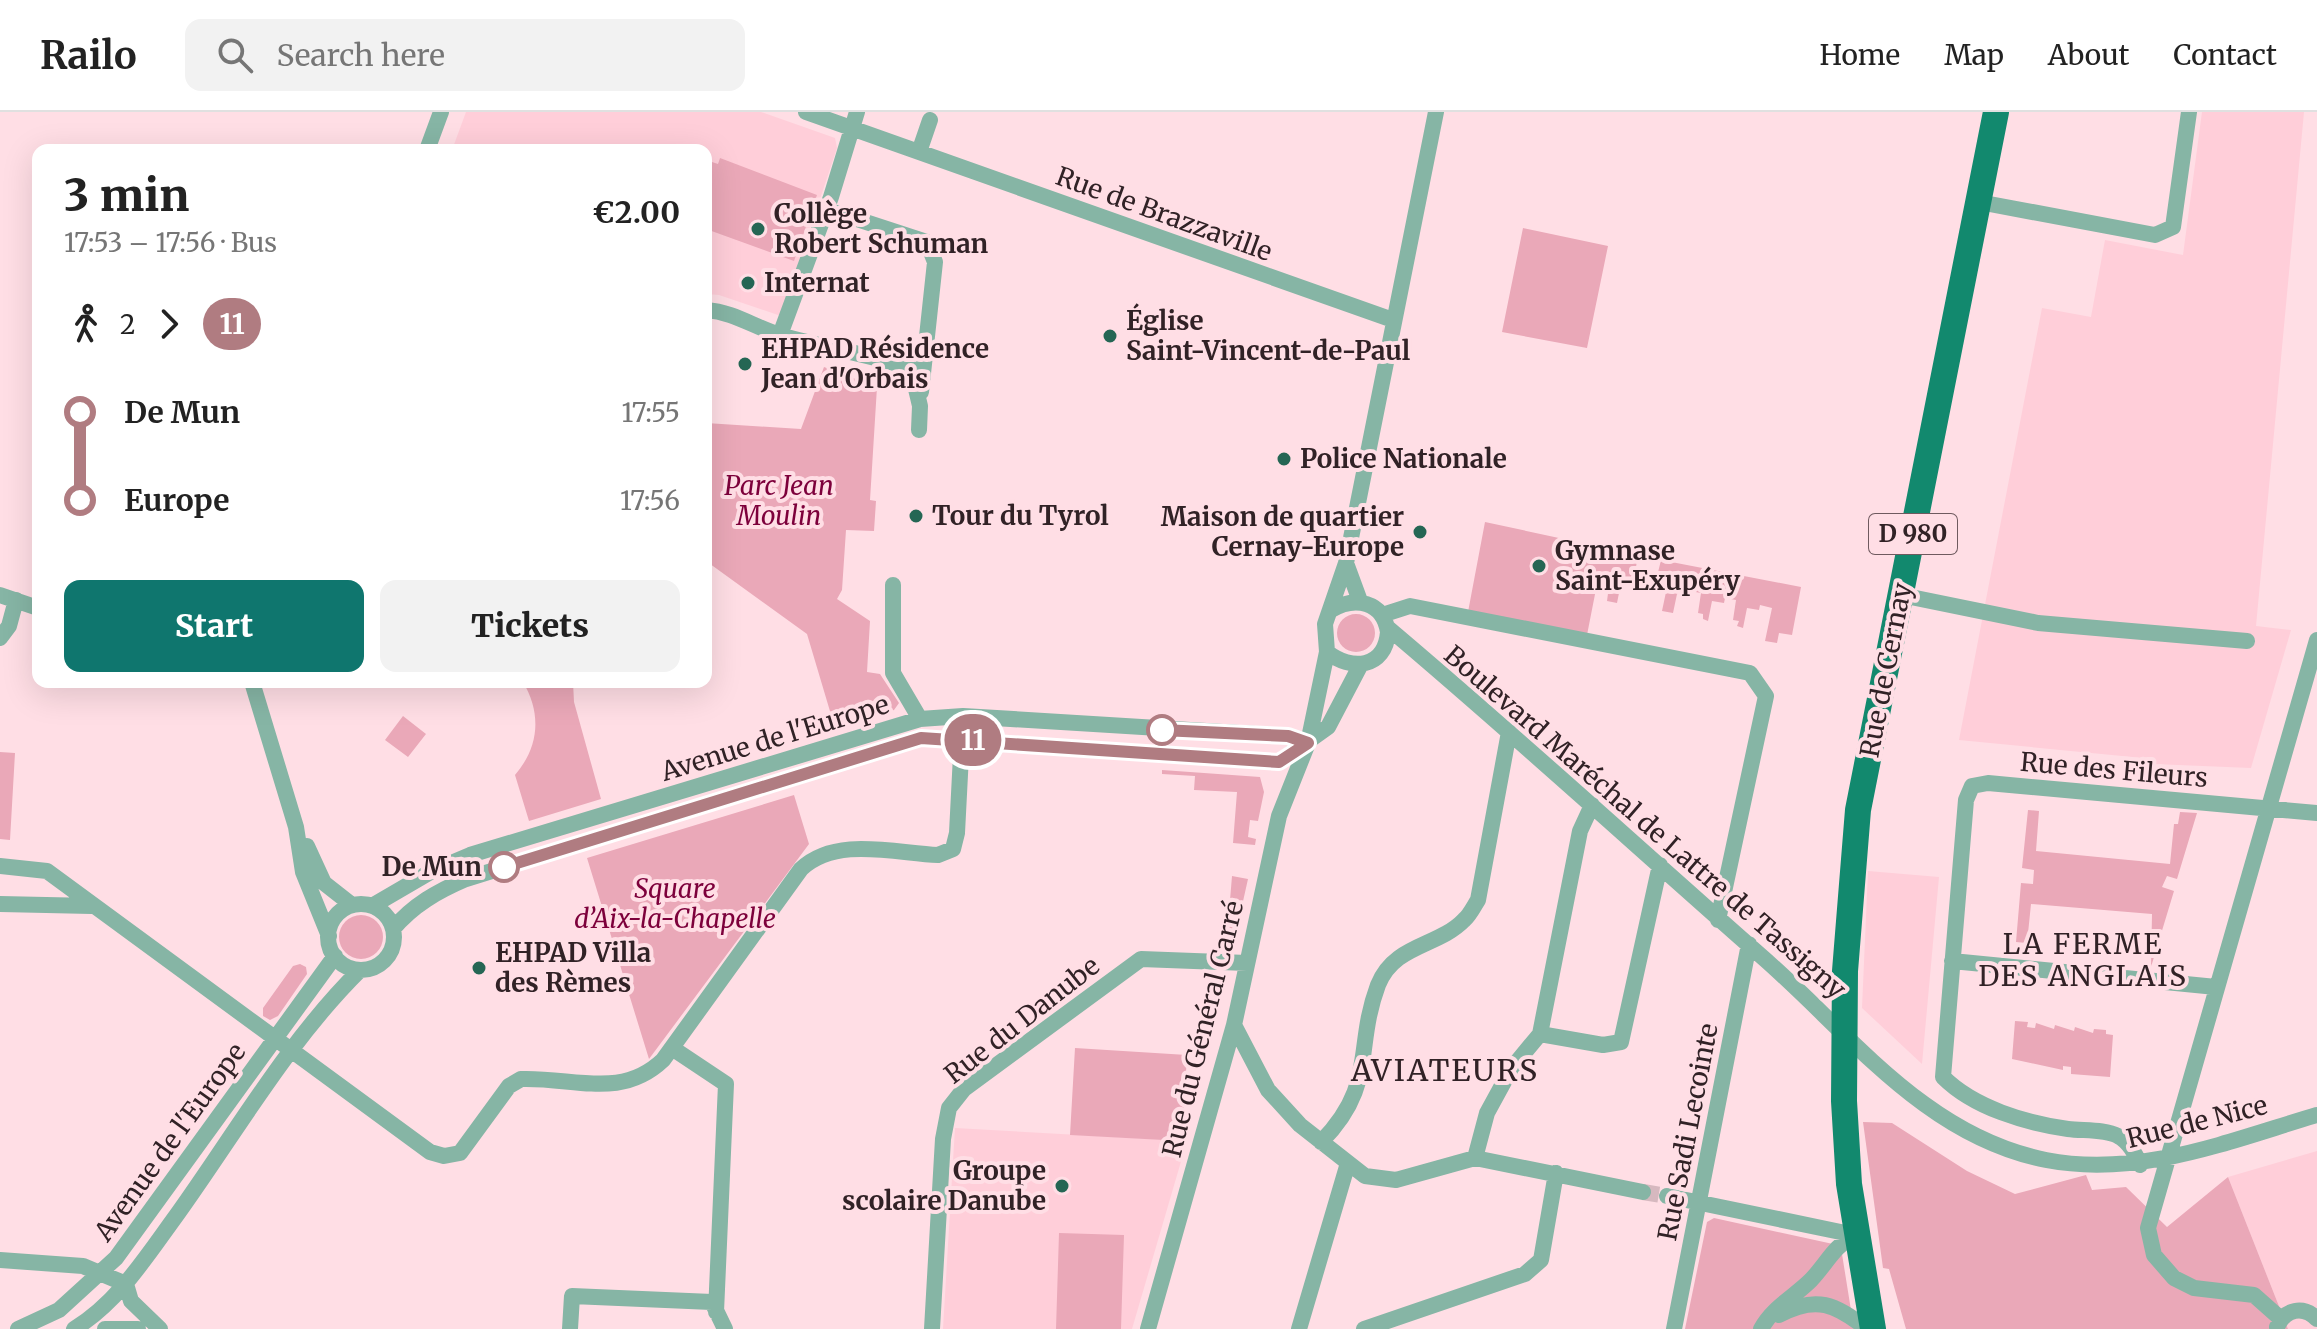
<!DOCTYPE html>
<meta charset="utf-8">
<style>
body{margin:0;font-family:Merriweather,serif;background:#f2f2f2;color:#222;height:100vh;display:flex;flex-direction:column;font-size:30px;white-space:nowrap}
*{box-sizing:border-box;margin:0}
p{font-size:26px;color:#767676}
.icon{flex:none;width:44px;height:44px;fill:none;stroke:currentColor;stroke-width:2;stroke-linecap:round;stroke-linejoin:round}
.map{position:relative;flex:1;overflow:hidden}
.drawer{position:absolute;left:32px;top:32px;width:680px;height:544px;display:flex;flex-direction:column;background:#fff;border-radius:16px;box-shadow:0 8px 32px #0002}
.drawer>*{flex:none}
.badge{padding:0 16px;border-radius:26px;font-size:28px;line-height:52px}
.map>.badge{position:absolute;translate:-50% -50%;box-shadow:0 0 0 4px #fff}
.legs{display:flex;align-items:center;gap:12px;height:88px;padding:0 32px;font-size:26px}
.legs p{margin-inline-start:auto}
.head{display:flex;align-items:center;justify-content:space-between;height:136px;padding:0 32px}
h1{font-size:44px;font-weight:800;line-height:60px}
.primary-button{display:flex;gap:16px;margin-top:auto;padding:16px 32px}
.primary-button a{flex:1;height:92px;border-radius:16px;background:#0f766e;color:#fff;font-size:32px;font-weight:800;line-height:92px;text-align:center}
.primary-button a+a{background:#f2f2f2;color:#222}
ul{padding:0 32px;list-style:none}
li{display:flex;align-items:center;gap:28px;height:88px;font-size:30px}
li i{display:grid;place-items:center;width:12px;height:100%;margin:0 10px;background:currentColor}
li i::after{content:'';width:20px;height:20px;margin:-10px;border:6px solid;border-radius:50%;background:#fff}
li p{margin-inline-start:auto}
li:first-child i{background:linear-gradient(#0000 50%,currentColor 0)}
li:last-child i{background:linear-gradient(currentColor 50%,#0000 0)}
header{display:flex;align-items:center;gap:48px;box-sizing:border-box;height:112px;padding:0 40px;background:#fff;border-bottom:2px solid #e0e0e0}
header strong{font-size:38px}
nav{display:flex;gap:44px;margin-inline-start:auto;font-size:28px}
.search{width:560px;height:72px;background:#f2f2f2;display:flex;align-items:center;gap:20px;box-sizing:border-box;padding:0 28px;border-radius:16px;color:#767676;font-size:30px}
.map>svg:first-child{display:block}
.built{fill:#ffced9}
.green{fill:#eaa8b8}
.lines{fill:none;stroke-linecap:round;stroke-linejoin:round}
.street-tunnel{stroke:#d6b8bf;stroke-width:16;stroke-dasharray:16 8;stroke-linecap:butt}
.street{stroke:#86b5a5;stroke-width:16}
.primary{stroke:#12896e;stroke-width:26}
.line-1-casing{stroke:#fff;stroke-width:18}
.line-1{stroke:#b07c81;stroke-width:12}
.poi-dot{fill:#256654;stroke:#ffdee5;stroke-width:3}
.stop-1-dot{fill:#fff;stroke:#b07c81;stroke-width:4}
.labels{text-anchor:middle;stroke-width:8;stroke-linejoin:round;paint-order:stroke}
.shield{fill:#ffdee5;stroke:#6f5a5f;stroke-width:2}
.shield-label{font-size:24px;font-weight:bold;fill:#312226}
.poi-label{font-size:26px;font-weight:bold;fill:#312226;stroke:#ffdee5;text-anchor:start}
.street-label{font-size:26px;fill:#312226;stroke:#ffdee5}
.park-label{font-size:26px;font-style:italic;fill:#7d003b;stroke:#ffdee5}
.stop-label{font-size:26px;font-weight:bold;fill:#312226;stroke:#ffdee5;text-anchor:end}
.neighbourhood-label{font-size:28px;letter-spacing:2px;fill:#312226;stroke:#ffdee5}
.quarter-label{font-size:30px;letter-spacing:2px;fill:#312226;stroke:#ffdee5}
</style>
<header>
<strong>Railo</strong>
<div class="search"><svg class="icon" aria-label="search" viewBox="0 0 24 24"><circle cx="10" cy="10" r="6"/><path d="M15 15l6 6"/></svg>Search here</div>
<nav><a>Home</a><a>Map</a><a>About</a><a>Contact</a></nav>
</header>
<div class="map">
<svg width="2317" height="1217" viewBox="0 0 2317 1217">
<rect width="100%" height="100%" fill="#ffdee5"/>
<path class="built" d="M466 0H761L835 26 837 36 781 204 719 183 706 182V38H452Z
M2202 0H2304L2256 514 2291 518 2251 656 2154 652 2153 647 1959 628 2042 196 2091 205 2105 128 2183 143Z
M1868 759 1939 765 1922 952 1862 896Z
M955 1016 1187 1029 1132 1217H943Z
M2317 1039V1217H2288L2228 1065Z"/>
<path class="green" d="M720 46 817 83 794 149 706 117V48L718 52Z
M1523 116 1608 134 1587 236 1502 220Z
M824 255 877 275 870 388 876 389 874 419 846 418 842 478 837 487 870 509 867 560 880 562 899 591 894 598 835 616 807 522 706 449V311L801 317Z
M1485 410 1638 443 1633 473 1621 471 1617 491 1607 489 1609 474 1597 472 1587 523 1468 500Z
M1661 448 1801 475 1792 523 1779 521 1777 531 1765 529 1772 496 1760 493 1759 498 1747 496 1743 516 1737 514 1739 509 1733 508 1736 488 1725 486 1724 491 1712 489 1708 509 1703 507V502L1698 501 1701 481 1690 479 1689 484 1677 482 1673 501 1662 499 1666 480 1654 477Z
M1337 521a19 19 0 1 1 38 0a19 19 0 1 1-38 0Z
M523 570H573L574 590 601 687 529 709 515 663C539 635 542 602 523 570Z
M403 604 426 622 408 645 385 628Z
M0 640 15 641 10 728 0 727Z
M1162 658 1260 665 1264 680 1258 709 1250 708 1248 725 1256 727 1255 733 1233 731 1237 680 1194 678 1195 664 1162 662Z
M794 683 809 732 649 947 587 746Z
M2028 698 2039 699 2036 739 2170 752 2174 712H2178L2180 700 2197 701 2177 767 2167 764 2162 775 2174 779 2151 855 2152 802 2031 792 2027 831 2016 830 2021 771 2033 772 2034 758 2022 756Z
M1232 764 1248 767 1233 834 1229 837H1226Z
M339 825a22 22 0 1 1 44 0a22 22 0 1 1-44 0Z
M300 852 306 855 307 862 278 904 270 908 263 904V896L293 854Z
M2015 909 2028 910 2027 915 2035 916 2036 911 2054 917 2055 913 2074 919 2075 915 2093 921 2094 917 2106 918V922L2113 923 2110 965 2071 962V955L2063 954V958L2012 947Z
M1075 936 1187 943 1182 1029 1070 1023Z
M1863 1010 1892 1011 1967 1059 2015 1082 2086 1063 2092 1078 2126 1075 2167 1115 2228 1065 2288 1217H1906L1889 1157 1883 1156Z
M1714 1106 1833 1132 1842 1142 1854 1217H1685L1707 1110Z
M1059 1121 1124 1123 1121 1217H1056Z"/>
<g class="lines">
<path class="street-tunnel" d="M1643 1080 1667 1084"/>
<path class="street" d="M806 0 1393 208
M427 38 441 0
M919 40 930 8
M1979 90 2155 123 2173 115 2189 0
M826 97 927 130 935 150 921 280
M706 198C735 200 755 216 783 224 826 236 868 242 911 256L920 294 919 318
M780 223 831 85 857 0
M1346 451 1360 489
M893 473V561L920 607
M0 483 38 496
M1901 483 2038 511 2247 529
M1331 498C1355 484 1383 489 1388 520 1385 557 1351 559 1327 540L1325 512 1346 451 1436 0
M1382 503 1410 494 1750 561 1766 584 1718 808
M1387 515C1514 622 1636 734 1760 843 1849 920 1924 1024 2046 1048 2139 1066 2229 1029 2317 1003
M0 526 9 514 16 488
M252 570 296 715 303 760 329 824
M307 734 324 771 352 793
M0 754 47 759 430 1040 444 1044 460 1041 509 974 521 967C574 965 621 988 663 948L801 757C836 724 894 741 938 743L953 737 957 721 963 604
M0 792 92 794
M328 825a33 33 0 1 1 66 0a33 33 0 1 1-66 0Z
M372 794 432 759 470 743 920 607 963 604 1288 624 1308 631
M393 817C413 793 438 779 466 767L921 626 1279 650 1328 615 1360 554
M1952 849 2216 875
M1234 913 1268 978 1300 1013 1365 1064 1396 1068 1475 1046 1643 1080
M1540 922 1603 933 1621 930 1660 753
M672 936 726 972 716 1200
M1321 1030C1377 973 1354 937 1378 873 1394 832 1438 835 1464 808 1470 803 1474 794 1478 788L1509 620
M1475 1046 1487 1001 1511 957 1540 922 1580 719 1592 693
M2140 1053C2136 1042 2128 1029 2118 1024 2105 1017 2083 1019 2068 1017 2026 1011 1974 996 1943 965L1966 688 1972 674 1988 671 2317 701
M1667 1084 1855 1123
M0 1148 83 1154 126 1172 131 1189 160 1217
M1779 1203C1816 1183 1836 1192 1867 1217
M2281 1207 2254 1183 2194 1176 2174 1166 2154 1143 2148 1116 2317 528
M2277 1215C2285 1197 2303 1193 2317 1207
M18 1217 59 1198 116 1146 335 844
M74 1217C118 1190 146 1145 176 1104 235 1022 288 929 360 858
M105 1217H138
M570 1217 572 1184 712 1190 725 1217
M932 1217 943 1027 949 996 964 977 1141 847 1247 851
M1148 1217 1234 913 1279 704 1308 631 1327 540
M1299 1217 1348 1051
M1364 1217 1525 1162 1541 1148 1556 1061
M1674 1217 1749 832
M1761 1217C1773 1195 1794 1185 1811 1168 1827 1151 1834 1134 1855 1123"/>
<path class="primary" d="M1873 1217 1849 1072 1844 989 1845 859 1858 698 1996 0"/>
</g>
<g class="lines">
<defs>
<path id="line-1" d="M504 755 921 626 1279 650 1308 631 1288 624 1162 618"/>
</defs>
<use href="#line-1" class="line-1-casing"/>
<use href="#line-1" class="line-1"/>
</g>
<g class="poi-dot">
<circle cx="758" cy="117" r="8"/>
<circle cx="748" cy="171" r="8"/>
<circle cx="1110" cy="224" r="8"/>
<circle cx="745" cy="252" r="8"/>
<circle cx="1284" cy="347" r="8"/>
<circle cx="916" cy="404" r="8"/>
<circle cx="1420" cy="420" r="8"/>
<circle cx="1539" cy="454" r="8"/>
<circle cx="479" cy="856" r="8"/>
<circle cx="1062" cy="1074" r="8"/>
</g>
<g class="stop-1-dot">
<circle cx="1162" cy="618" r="14"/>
<circle cx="504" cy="755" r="14"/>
</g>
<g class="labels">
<rect class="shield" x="1869" y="402" width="88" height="40" rx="6"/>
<g class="shield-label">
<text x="1913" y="430">D 980</text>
</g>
<g class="poi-label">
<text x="774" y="111">Collège<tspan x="774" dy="30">Robert Schuman</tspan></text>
<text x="764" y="180">Internat</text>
<text x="1126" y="218">Église<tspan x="1126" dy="30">Saint-Vincent-de-Paul</tspan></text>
<text x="761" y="246">EHPAD Résidence<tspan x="761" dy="30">Jean d'Orbais</tspan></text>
<text x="1300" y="356">Police Nationale</text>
<text x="932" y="413">Tour du Tyrol</text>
<text x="1404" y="414" text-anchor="end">Maison de quartier<tspan x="1404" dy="30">Cernay-Europe</tspan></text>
<text x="1555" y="448">Gymnase<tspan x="1555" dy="30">Saint-Exupéry</tspan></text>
<text x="495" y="850">EHPAD Villa<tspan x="495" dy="30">des Rèmes</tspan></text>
<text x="1046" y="1068" text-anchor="end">Groupe<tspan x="1046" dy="30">scolaire Danube</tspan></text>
</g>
<g class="street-label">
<text transform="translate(1164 102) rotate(20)" y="9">Rue de Brazzaville</text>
<text transform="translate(1886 558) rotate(-79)" y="9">Rue de Cernay</text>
<text transform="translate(775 626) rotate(-17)" y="9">Avenue de l'Europe</text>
<text transform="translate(2114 658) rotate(5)" y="9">Rue des Fileurs</text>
<text transform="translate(1645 710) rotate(41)" y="9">Boulevard Maréchal de Lattre de Tassigny</text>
<text transform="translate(1022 908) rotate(-38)" y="9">Rue du Danube</text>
<text transform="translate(1203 917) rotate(-76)" y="9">Rue du Général Carré</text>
<text transform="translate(2197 1010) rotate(-14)" y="9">Rue de Nice</text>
<text transform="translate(1688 1020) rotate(-79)" y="9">Rue Sadi Lecointe</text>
<text transform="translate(170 1030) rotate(-54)" y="9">Avenue de l'Europe</text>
</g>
<g class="park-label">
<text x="779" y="383">Parc Jean<tspan x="779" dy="30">Moulin</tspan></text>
<text x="675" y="786">Square<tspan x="675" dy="30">d’Aix-la-Chapelle</tspan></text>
</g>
<g class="stop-label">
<text x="482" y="764">De Mun</text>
</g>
<g class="neighbourhood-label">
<text x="2083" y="842">LA FERME<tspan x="2083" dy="32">DES ANGLAIS</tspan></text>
</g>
<g class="quarter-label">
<text x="1445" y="969">AVIATEURS</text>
</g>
</g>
</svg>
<b class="badge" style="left:973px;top:628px;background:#b07c81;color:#fff">11</b>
<section class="drawer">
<div class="head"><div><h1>3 min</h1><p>17:53 – 17:56 · Bus</p></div><b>€2.00</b></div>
<div class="legs"><svg class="icon" aria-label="walk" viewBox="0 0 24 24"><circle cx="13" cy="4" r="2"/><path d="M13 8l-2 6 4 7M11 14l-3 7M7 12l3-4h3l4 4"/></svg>2<svg class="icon" aria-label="forward" viewBox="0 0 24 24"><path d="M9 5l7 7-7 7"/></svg><b class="badge" style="background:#b07c81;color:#fff">11</b></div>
<ul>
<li><i style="color:#b07c81"></i><b>De Mun</b><p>17:55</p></li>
<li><i style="color:#b07c81"></i><b>Europe</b><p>17:56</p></li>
</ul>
<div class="primary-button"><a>Start</a><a>Tickets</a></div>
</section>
</div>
